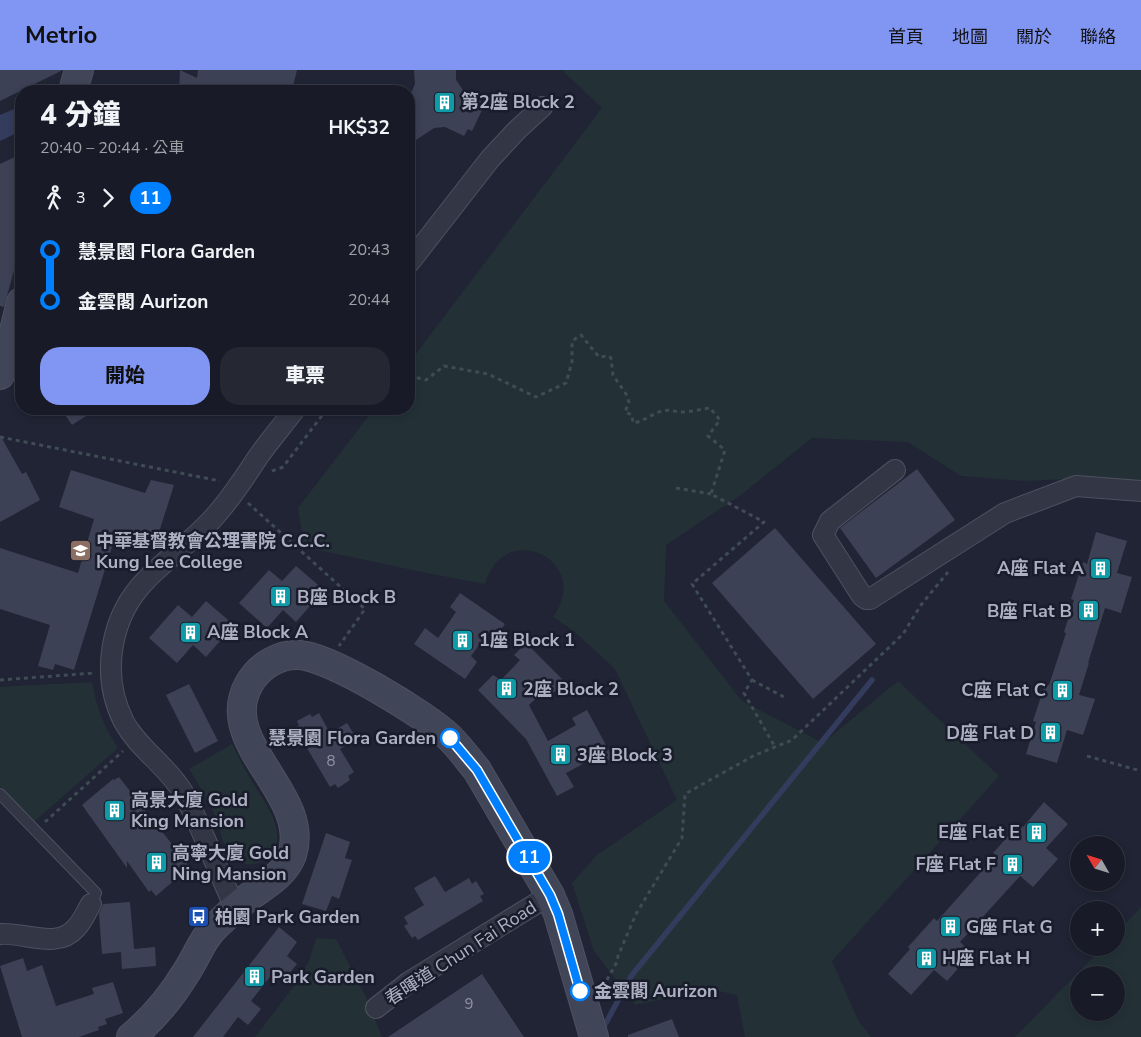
<!DOCTYPE html>
<html lang="zh-TW">
<meta charset="utf-8">
<style>
body{margin:0;font-family:"Nunito Sans","Noto Sans TC",sans-serif;background:#252833;color:#f1f3f6;height:100vh;display:flex;flex-direction:column;font-size:19px;white-space:nowrap}
*{box-sizing:border-box;margin:0}
p{font-size:16px;color:#9fa1a7}
.icon{flex:none;width:28px;height:28px;fill:none;stroke:currentColor;stroke-width:2;stroke-linecap:round;stroke-linejoin:round}
.map{position:relative;flex:1;overflow:hidden}
.side{position:absolute;left:15px;top:15px;width:400px;height:330px;display:flex;flex-direction:column;background:#181b27;border-radius:20px;box-shadow:0 2px 8px #0003,0 0 0 1px #363944}
.side>*{flex:none}
.badge{padding:0 10px;border-radius:16px;font-size:18px;line-height:32px}
.needle{width:32px;rotate:309deg}
.fabs{position:absolute;left:1070px;top:766px;display:grid;gap:10px}
.fabs a{display:grid;place-items:center;width:55px;height:55px;border-radius:50%;background:#181b27;box-shadow:0 2px 8px #0003,0 0 0 1px #363944;font-size:25px}
.map>.badge{position:absolute;translate:-50% -50%;box-shadow:0 0 0 2px #fff}
.legs{display:flex;align-items:center;gap:8px;height:55px;padding:0 25px;font-size:16px}
.legs p{margin-inline-start:auto}
.summary{display:flex;align-items:center;justify-content:space-between;height:85px;padding:0 25px}
h1{font-size:28px;font-weight:800;line-height:38px}
.primary-button{display:flex;gap:10px;margin-top:auto;padding:10px 25px}
.primary-button a{flex:1;height:58px;border-radius:20px;background:#8195f3;color:#111;font-size:20px;font-weight:800;line-height:58px;text-align:center}
.primary-button a+a{background:#252833;color:#f1f3f6}
ul{padding:0 25px;list-style:none}
li{display:flex;align-items:center;gap:18px;height:50px;font-size:19px}
li i{display:grid;place-items:center;width:8px;height:100%;margin:0 6px;background:currentColor}
li i::after{content:'';width:12px;height:12px;margin:-6px;border:4px solid;border-radius:50%;background:#181b27}
li p{margin-inline-start:auto}
li:first-child i{background:linear-gradient(#0000 50%,currentColor 0)}
li:last-child i{background:linear-gradient(currentColor 50%,#0000 0)}
header{display:flex;align-items:center;gap:30px;box-sizing:border-box;height:70px;padding:0 25px;background:#8195f3;color:#111}
header strong{font-size:24px}
nav{display:flex;gap:28px;margin-inline-start:auto;font-size:18px}
.map>svg:first-child{display:block}
.green{fill:#233137;fill-rule:evenodd}
.water{fill:#333c5c}
.lines{fill:none;stroke-linecap:round;stroke-linejoin:round}
.stream{stroke:#333c5c;stroke-width:5.5}
.building{fill:#3c4155}
.lane-casing{stroke:#4d5160;stroke-width:12}
.street-casing{stroke:#4d5160;stroke-width:22}
.secondary-casing{stroke:#4d5160;stroke-width:30}
.path{stroke:#3f4c53;stroke-width:3;stroke-dasharray:4 4;stroke-linecap:butt}
.lane{stroke:#333745;stroke-width:10}
.street{stroke:#333745;stroke-width:20}
.secondary{stroke:#414558;stroke-width:28}
.line-1-casing{stroke:#fff;stroke-width:11}
.line-1{stroke:#0080ff;stroke-width:8}
.stop-1-dot{fill:#fff;stroke:#0080ff;stroke-width:2.5}
.labels{text-anchor:middle;stroke-width:5;stroke-linejoin:round;paint-order:stroke}
.number-label{font-size:15px;fill:#9194a7}
.poi-label{font-size:18px;font-weight:bold;fill:#adb0c2;stroke:#191c2a;text-anchor:start}
.stop-label{font-size:18px;font-weight:bold;fill:#adb0c2;stroke:#191c2a;text-anchor:end}
.street-label{font-size:18px;fill:#adb0c2;stroke:#191c2a}
</style>
<header>
<strong>Metrio</strong>
<nav><a>首頁</a><a>地圖</a><a>關於</a><a>聯絡</a></nav>
</header>
<div class="map">
<svg width="1141" height="967" viewBox="0 0 1141 967">
<rect width="100%" height="100%" fill="#202434"/>
<path class="green" d="M562 0H1141V413L1088 408 1024 411 961 406 908 372 812 368 742 424 666 475 664 531 742 631 823 673 898 611 999 706 832 891 858 950 871 967H745L737 925 710 919 635 935 594 881 572 813 597 785 677 730 615 599 575 562 553 547C594 490 503 448 485 514L427 503 304 477 298 438 374 339H409V293L602 38Z
M92 612C96 636 104 657 118 678L35 751 0 716V617Z
M232 674C239 688 246 702 254 715 264 731 279 750 277 771 274 793 245 803 231 785 222 776 220 758 215 746 208 730 199 715 189 699Z
M1141 837V967H1015L1102 878H1116V863ZM1079 905H1116V942H1079Z
M316 868 336 869 365 925 382 967H255L298 911 309 891Z"/>
<path class="water" d="M14 39 21 55V61L0 71V45Z"/>
<g class="lines">
<path class="stream" d="M602 960 632 905 872 610"/>
</g>
<path class="building" d="M0 0H63L0 31Z
M180 0 197 8 198 0H297L292 21H179Z
M414 0H456V10L463 20 482 29 479 36 483 38 472 61 468 59 464 66 445 57 434 58 416 70 409 60V27L415 14Z
M21 84V175L4 237 0 236V94Z
M61 339H97L72 355Z
M0 365 22 404 26 402 40 430 0 452Z
M917 399 955 450 876 508 840 458Z
M71 400 145 423 151 410 174 415 154 478 115 467 74 600 55 594 53 600 38 596 50 555 0 539V478L78 503 94 449 59 437Z
M775 458 876 574 813 629 712 513Z
M1096 462 1127 471 1117 503 1132 507 1121 543 1105 538 1088 593H1089L1079 625 1095 629 1083 665 1067 660 1057 693 1026 684 1036 652 1033 651 1045 614 1049 615 1066 563 1064 562 1074 530 1071 529 1083 492 1087 494Z
M296 496 324 520 296 552 283 540 267 558 239 533 269 500 282 511Z
M460 523 505 554 495 568 488 563 471 586 477 592 465 609 414 574 425 558 438 568 456 542 450 537Z
M206 531 234 555 206 587 193 575 177 593 149 568 178 535 192 547Z
M526 573 565 612 552 624 547 618 529 635 548 671 576 655 572 648 587 640 613 688 598 696 594 688 566 703 574 717 557 726 526 669 478 620 493 605 501 610 520 590 514 585Z
M189 614 218 671 195 683 166 625Z
M319 643 330 663 347 653 357 669 340 679 354 702 348 706 350 710 338 718 335 714 330 717 295 658 299 655 297 651 310 644 312 647Z
M119 707 190 797 156 826 151 820 149 822 127 791V798L82 735 113 709 114 710Z
M1044 732 1068 754 1046 778 1058 789 1033 817 1020 806 960 872 972 883 947 911 934 900 911 925 888 904 910 879 908 877 934 848 937 851 996 785 993 783 1019 754 1023 757Z
M326 763 350 772 345 788 352 790 339 829 332 826 326 841 302 834Z
M435 806 445 822 469 808 472 814 476 811 484 824 480 826 483 831 418 870 415 866 412 868 404 856 408 854 404 847 424 835 414 818Z
M130 832 134 879 155 877 156 896 122 899 121 882 102 884 99 844 103 834Z
M279 857 297 872 287 886 297 894 283 911 273 903 251 931 261 939 248 955 238 947 223 967H193Z
M23 888 27 901 42 895 56 936 94 924 92 918 113 912 123 943 105 949 107 954 98 957 99 960 79 967H22L0 896Z
M482 904 524 967H388Z
M672 949 679 967H628V965Z"/>
<g class="lines">
<defs>
<path id="lane" d="M0 724 96 823 91 834"/>
<path id="street" d="M409 193 490 89 517 60 542 37
M895 400 830 451 823 465 862 526 866 529H870L1005 443 1076 416 1141 421
M235 838C225 815 215 792 205 769 198 753 191 736 182 721 166 695 139 679 124 652 100 605 110 546 147 509 169 486 196 469 216 445 232 427 245 407 258 387 270 370 283 355 295 339
M0 864C25 862 57 880 76 858 83 851 86 842 91 834
M376 938 409 912 550 825"/>
<path id="secondary" d="M73 21 79 0
M0 305 11 273 21 232
M131 967C154 948 172 926 187 901 198 884 203 867 218 854 227 845 236 837 246 829 263 816 284 806 292 785 312 723 215 674 249 614 259 596 279 584 299 585 329 586 428 646 450 668 460 678 468 689 477 700L550 825 558 844 594 967"/>
</defs>
<use href="#lane" class="lane-casing"/>
<use href="#street" class="street-casing"/>
<use href="#secondary" class="secondary-casing"/>
<path class="path" d="M409 306 426 310 444 296 488 304 536 327 566 313 572 292V271L581 265 599 287 609 286 611 288 613 305 626 324 629 332 625 342 632 345 633 353C644 351 652 344 662 341 670 339 675 342 682 342 691 342 701 339 710 338L720 350 708 366 725 380 711 424 764 452 692 514 752 610 744 623 775 677
M0 367 220 411
M272 401 283 397 327 339
M676 418 711 424
M248 433 365 539 339 576
M0 610 94 603
M752 610 784 627
M1087 686 1141 701
M45 752 123 681
M603 917 617 892 618 886 636 844 682 768 685 724 753 686 792 670 903 564 921 535 948 502"/>
<use href="#lane" class="lane"/>
<use href="#street" class="street"/>
<use href="#secondary" class="secondary"/>
</g>
<g class="lines">
<defs>
<path id="line-1" d="M450 668 477 700 550 825 558 844 580 921"/>
</defs>
<use href="#line-1" class="line-1-casing"/>
<use href="#line-1" class="line-1"/>
</g>
<defs>
<symbol id="building-square" viewBox="-11 -11 22 22"><rect x="-9" y="-9" width="18" height="18" rx="4" fill="#0f9aa8" stroke="#191c2a"/><path d="M-4-6H4V6H1V3H-1V6H-4ZM-2.5-4.3h1.7v1.8h-1.7ZM.8-4.3h1.7v1.8H.8ZM-2.5-1h1.7V.8h-1.7ZM.8-1h1.7V.8H.8Z" fill="#fff"/></symbol>
<symbol id="school-square" viewBox="-11 -11 22 22"><rect x="-9" y="-9" width="18" height="18" rx="4" fill="#8d6e63" stroke="#191c2a"/><path d="M0-5L7-2L0 1L-7-2ZM-4 1L0 2.5L4 1V4Q0 6-4 4Z" fill="#fff"/></symbol>
<symbol id="bus-square" viewBox="-11 -11 22 22"><rect x="-9" y="-9" width="18" height="18" rx="4" fill="#1a4fb4" stroke="#191c2a"/><path d="M-5-6H5V4H4V6H2V4H-2V6H-4V4H-5ZM-3.5-4V0h7V-4ZM-3.5 1.2v1.5H-2V1.2ZM2 1.2v1.5H3.5V1.2Z" fill="#fff"/></symbol>
</defs>
<g fill-rule="evenodd">
<use href="#building-square" x="432" y="20" width="25" height="25"/>
<use href="#school-square" x="68" y="468" width="25" height="25"/>
<use href="#building-square" x="1088" y="486" width="25" height="25"/>
<use href="#building-square" x="268" y="514" width="25" height="25"/>
<use href="#building-square" x="1076" y="528" width="25" height="25"/>
<use href="#building-square" x="178" y="550" width="25" height="25"/>
<use href="#building-square" x="450" y="558" width="25" height="25"/>
<use href="#building-square" x="494" y="606" width="25" height="25"/>
<use href="#building-square" x="1050" y="608" width="25" height="25"/>
<use href="#building-square" x="1038" y="650" width="25" height="25"/>
<use href="#building-square" x="548" y="672" width="25" height="25"/>
<use href="#building-square" x="102" y="728" width="25" height="25"/>
<use href="#building-square" x="1024" y="750" width="25" height="25"/>
<use href="#building-square" x="144" y="780" width="25" height="25"/>
<use href="#building-square" x="1000" y="782" width="25" height="25"/>
<use href="#bus-square" x="186" y="834" width="25" height="25"/>
<use href="#building-square" x="938" y="844" width="25" height="25"/>
<use href="#building-square" x="914" y="876" width="25" height="25"/>
<use href="#building-square" x="242" y="894" width="25" height="25"/>
</g>
<g class="stop-1-dot">
<circle cx="450" cy="668" r="9"/>
<circle cx="580" cy="921" r="9"/>
</g>
<g class="labels">
<g class="number-label">
<text x="331" y="696">8</text>
<text x="469" y="939">9</text>
</g>
<g class="poi-label">
<text x="461" y="38">第2座 Block 2</text>
<text x="96" y="477">中華基督教會公理書院 C.C.C.<tspan x="96" dy="21">Kung Lee College</tspan></text>
<text x="1084" y="504" text-anchor="end">A座 Flat A</text>
<text x="297" y="533">B座 Block B</text>
<text x="1072" y="547" text-anchor="end">B座 Flat B</text>
<text x="207" y="568">A座 Block A</text>
<text x="479" y="576">1座 Block 1</text>
<text x="523" y="625">2座 Block 2</text>
<text x="1046" y="626" text-anchor="end">C座 Flat C</text>
<text x="1034" y="669" text-anchor="end">D座 Flat D</text>
<text x="577" y="691">3座 Block 3</text>
<text x="131" y="736">高景大廈 Gold<tspan x="131" dy="21">King Mansion</tspan></text>
<text x="1020" y="768" text-anchor="end">E座 Flat E</text>
<text x="172" y="789">高寧大廈 Gold<tspan x="172" dy="21">Ning Mansion</tspan></text>
<text x="996" y="800" text-anchor="end">F座 Flat F</text>
<text x="215" y="853">柏園 Park Garden</text>
<text x="966" y="863">G座 Flat G</text>
<text x="942" y="894">H座 Flat H</text>
<text x="271" y="913">Park Garden</text>
</g>
<g class="stop-label">
<text x="436" y="674">慧景園 Flora Garden</text>
<text x="594" y="927" text-anchor="start">金雲閣 Aurizon</text>
</g>
<g class="street-label">
<text transform="translate(461 883) rotate(-33)" y="6">春暉道 Chun Fai Road</text>
</g>
</g>
</svg>
<div class="fabs">
<a><svg class="needle" viewBox="-14 -14 28 28"><path d="M0-13l5 13h-10z" fill="#e53935"/><path d="M0 13l5-13h-10z" fill="#9fa1a7"/></svg></a>
<a>+</a>
<a>−</a>
</div>
<b class="badge" style="left:529px;top:787px;background:#0080ff;color:#fff">11</b>
<section class="side">
<div class="summary"><div><h1>4 分鐘</h1><p>20:40 – 20:44 · 公車</p></div><b>HK$32</b></div>
<div class="legs"><svg class="icon" aria-label="walk" viewBox="0 0 24 24"><circle cx="13" cy="4" r="2"/><path d="M13 8l-2 6 4 7M11 14l-3 7M7 12l3-4h3l4 4"/></svg>3<svg class="icon" aria-label="forward" viewBox="0 0 24 24"><path d="M9 5l7 7-7 7"/></svg><b class="badge" style="background:#0080ff;color:#fff">11</b></div>
<ul>
<li><i style="color:#0080ff"></i><b>慧景園 Flora Garden</b><p>20:43</p></li>
<li><i style="color:#0080ff"></i><b>金雲閣 Aurizon</b><p>20:44</p></li>
</ul>
<div class="primary-button"><a>開始</a><a>車票</a></div>
</section>
</div>
